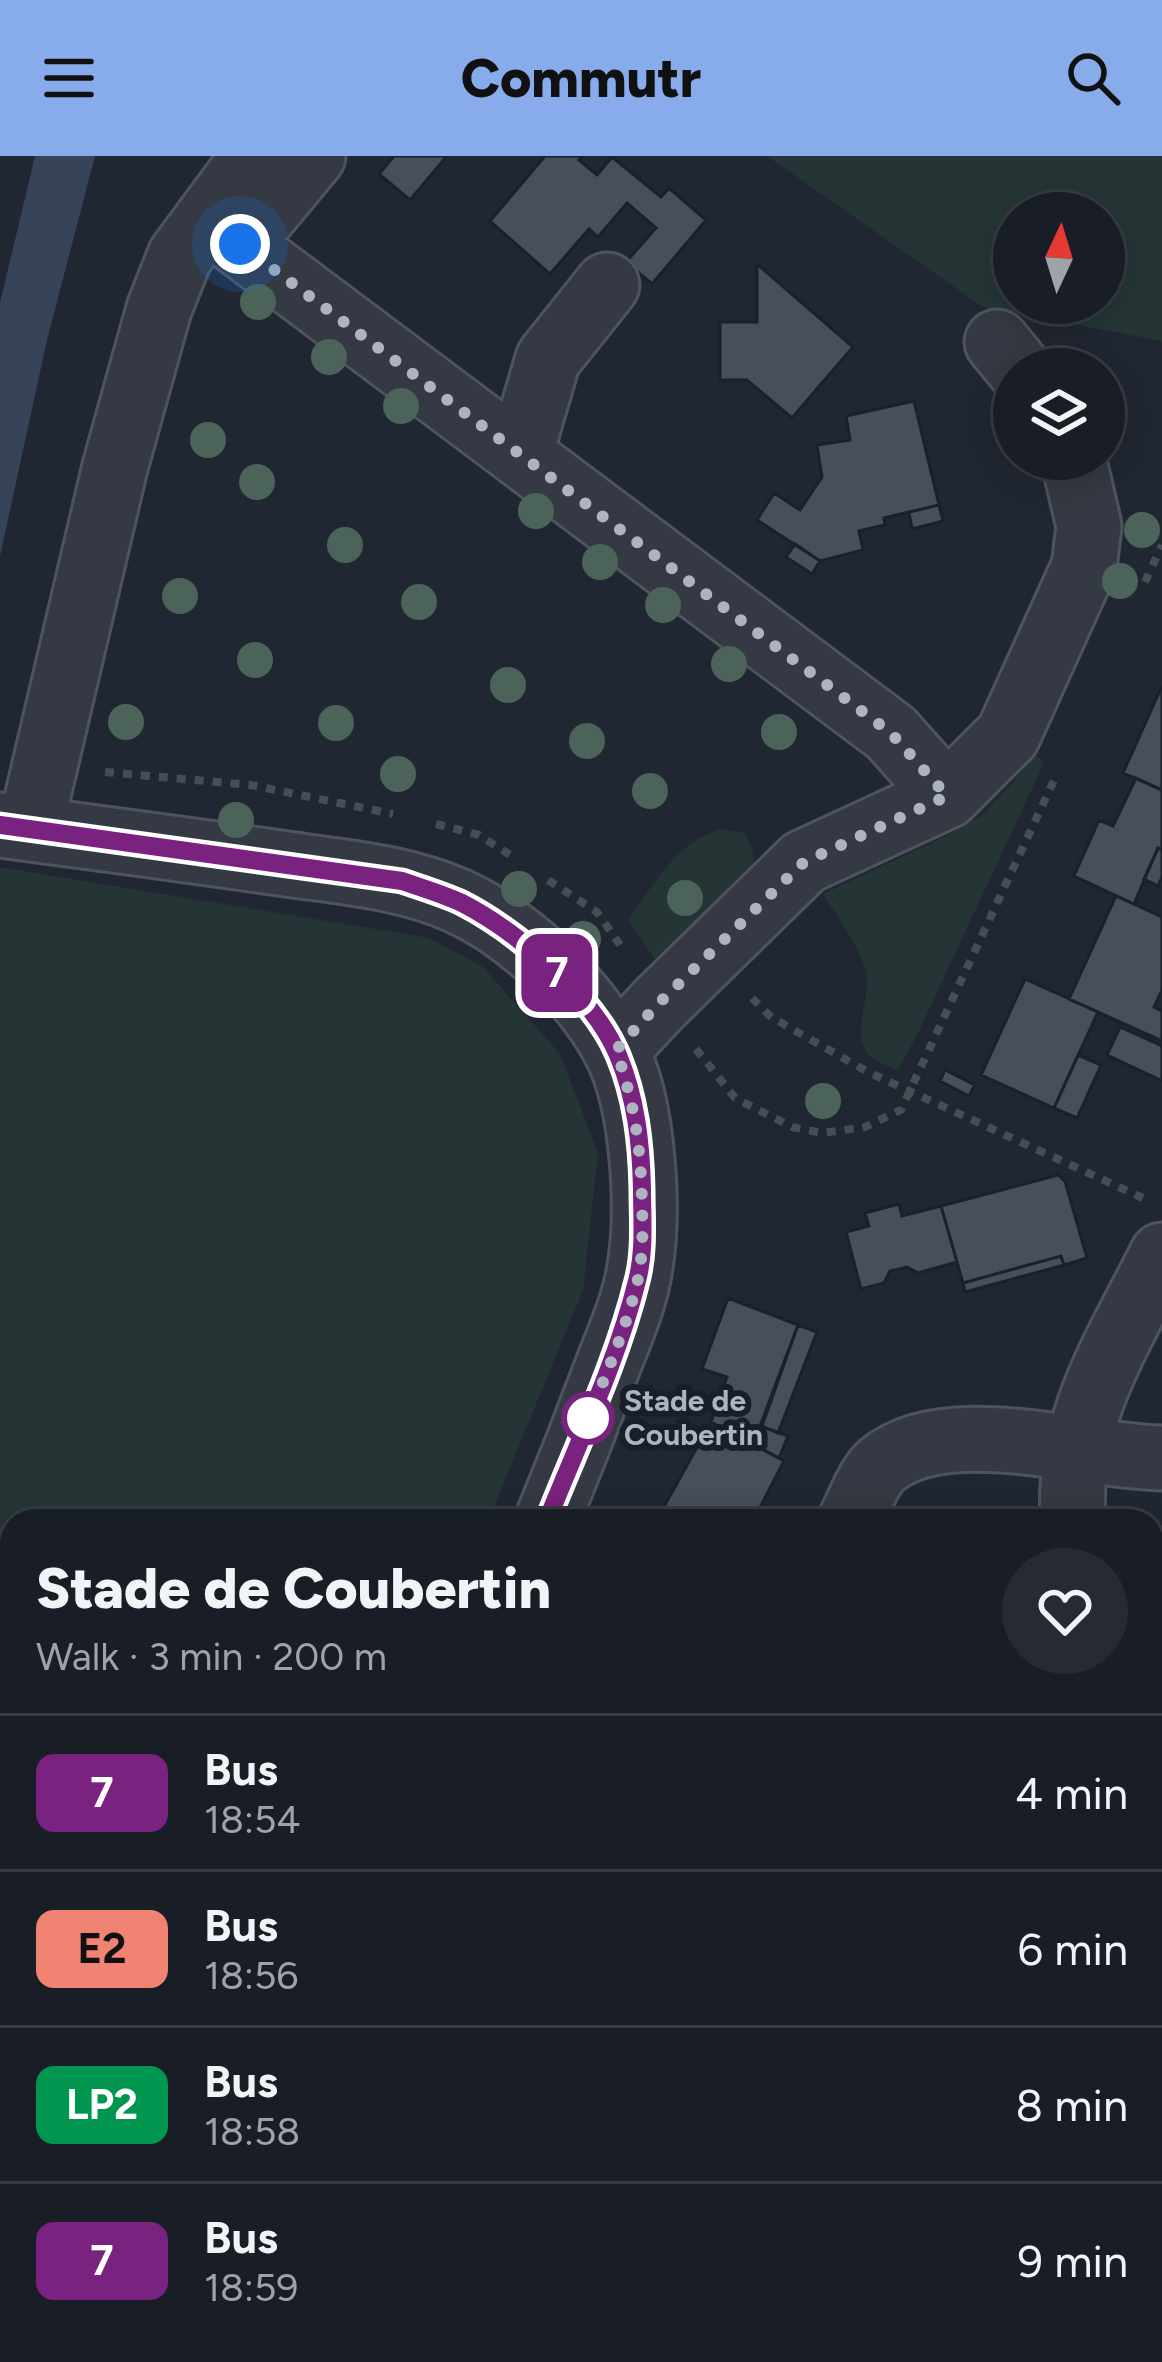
<!DOCTYPE html>
<meta charset="utf-8">
<style>
body{margin:0;font-family:Figtree,sans-serif;background:#262a32;color:#f1f3f6;height:100vh;display:flex;flex-direction:column;font-size:45px;white-space:nowrap}
*{box-sizing:border-box;margin:0}
p{font-size:39px;color:#9fa2a7}
.icon{flex:none;width:66px;height:66px;fill:none;stroke:currentColor;stroke-width:2;stroke-linecap:round;stroke-linejoin:round}
.map{position:relative;flex:1;overflow:hidden}
.panel{position:absolute;left:0px;top:1353px;width:1164px;height:855px;display:flex;flex-direction:column;background:#191d26;border-radius:36px 36px 0 0;box-shadow:0 6px 30px #0003,0 0 0 3px #373b43}
.panel>*{flex:none}
.badge{padding:0 24px;border-radius:18px;font-size:42px;line-height:78px}
.needle{width:78px;rotate:4deg}
.buttons{position:absolute;left:993px;top:36px;display:grid;gap:24px}
.buttons a{display:grid;place-items:center;width:132px;height:132px;border-radius:50%;background:#191d26;box-shadow:0 6px 30px #0003,0 0 0 3px #373b43;font-size:60px}
.you{position:absolute;width:60px;height:60px;margin:-30px;border:9px solid #fff;border-radius:50%;background:#1a73e8;box-shadow:0 0 0 18px #1a73e833}
.map>.badge{position:absolute;translate:-50% -50%;box-shadow:0 0 0 6px #fff}
.round{display:grid;place-items:center;flex:none;width:126px;height:126px;border-radius:63px;background:#262a32}
.summary{display:flex;align-items:center;justify-content:space-between;height:204px;padding:0 36px}
h1{font-size:57px;font-weight:800;line-height:90px}
ul{padding:0;list-style:none}
li{display:flex;align-items:center;gap:36px;height:156px;padding:0 36px;border-top:3px solid #373b43}
li div{flex:1}
li b{display:block;font-size:45px}
li em{font-style:normal}
li .badge{min-width:132px;font-weight:700;text-align:center}
header{display:flex;justify-content:space-between;align-items:center;height:156px;padding:0 36px;background:#88abeb;color:#111;font-size:54px;font-weight:800}
.map>svg:first-child{display:block}
.green{fill:#253536;fill-rule:evenodd}
.water{fill:#364358}
.building{fill:#474e5c;stroke:#1b212a;stroke-width:3}
.lines{fill:none;stroke-linecap:round;stroke-linejoin:round}
.minor-casing{stroke:#4e545e;stroke-width:69}
.path{stroke:#425053;stroke-width:8;stroke-dasharray:9 9;stroke-linecap:butt}
.minor{stroke:#343943;stroke-width:63}
.tree{fill:#4c6359}
.line-casing{stroke:#fff;stroke-width:27}
.line{stroke:#7a227f;stroke-width:18}
.walk{stroke:#adb4c0;stroke-width:12;stroke-dasharray:0 21.6}
.stop-dot{fill:#fff;stroke:#7a227f;stroke-width:6}
.labels{text-anchor:middle;stroke-width:12;stroke-linejoin:round;paint-order:stroke}
.stop-label{font-size:30px;font-weight:bold;fill:#adb4c0;stroke:#191f28;text-anchor:start}
</style>
<header><svg class="icon" aria-label="menu" viewBox="0 0 24 24"><path d="M4 6h16M4 12h16M4 18h16"/></svg>Commutr<svg class="icon" aria-label="search" viewBox="0 0 24 24"><circle cx="10" cy="10" r="6"/><path d="M15 15l6 6"/></svg></header>
<div class="map">
<svg width="1162" height="2206" viewBox="0 0 1162 2206">
<rect width="100%" height="100%" fill="#212732"/>
<path class="green" d="M767 0H1162V185L983 151ZM1014 57H1104V147H1014Z
M1034 597 1044 607 917 879 898 914C890 910 878 907 872 902 847 880 874 840 865 812 857 786 837 761 823 738L944 681 982 660 1015 624Z
M720 673 745 677 753 695V716L658 808 628 764C654 728 676 687 720 673Z
M0 711 429 782 483 811 560 898 598 997 583 1134 488 1365H12V2196H220L218 2206H0Z"/>
<path class="water" d="M35 0H95L47 184 0 400V147Z"/>
<path class="building" d="M394 0H447L410 44 379 18Z
M545 0H582L579 4 597 19 612 1 661 41 669 32 706 64 652 128 626 106 656 72 627 47 598 81 589 73 550 118 490 65Z
M757 108 853 191 792 262 747 224H720V166H757Z
M914 245 939 349 884 362 885 369 859 375 863 394 820 405 757 364 774 337 800 354 822 321 817 289 850 284 846 260Z
M939 349 943 365 912 373 909 356Z
M795 388 820 405 812 418 786 401Z
M1161 532H1162V634L1123 617Z
M1136 622 1162 634V694L1158 692 1134 748 1074 720 1099 664 1113 670Z
M1158 692 1162 694V721L1158 730 1144 723Z
M1116 740 1162 761V834L1154 851 1162 855V885L1069 843Z
M1025 823 1098 856 1054 952 981 919Z
M1120 871 1162 890V925L1107 899Z
M1078 899 1101 909 1077 962 1054 952Z
M945 914 975 929 969 940 940 925Z
M1058 1019 1065 1025 1087 1102 1064 1109 1061 1100 963 1127 941 1050Z
M899 1048 902 1060 941 1050 957 1106 918 1117 907 1111 890 1115 884 1127 861 1133 846 1076 869 1070 865 1057Z
M1061 1100 1064 1109 965 1136 963 1127Z
M728 1142 798 1169 760 1270 788 1280 779 1302 711 1266 727 1221 702 1213Z
M798 1169 817 1176 778 1277 762 1270Z
M711 1266 784 1305 753 1365 733 1358 729 1365H645L652 1352 661 1356Z
M1162 1368V1433L1152 1434V1370Z
M1077 2196H1140V2198L1128 2200 1129 2206H1078Z"/>
<g class="lines">
<defs>
<path id="minor" d="M207 64 891 577 947 640
M240 88 313 0
M997 186 1019 213
M520 299 548 203 607 129
M0 669C93 681 187 694 280 707 340 716 402 720 458 745 518 772 585 835 615 893 644 947 650 1057 639 1117 633 1150 619 1181 607 1212 588 1263 568 1314 547 1365
M30 673 115 311 159 153 180 100 254 0
M616 894 660 847 804 706 947 640 1008 579 1084 411 1089 370 1076 314 1071 303
M850 1365C859 1348 868 1321 882 1309 946 1256 1085 1301 1162 1302
M1073 1365C1066 1263 1118 1187 1162 1099
M1152 1763 1162 1762
M1152 1823 1162 1877
M1152 2067 1162 2065
M281 2206 285 2196
M351 2206 355 2196"/>
</defs>
<use href="#minor" class="minor-casing"/>
<path class="path" d="M1145 426 1162 389
M105 616 251 629 393 658
M436 668 479 679 510 699
M548 724 597 756 620 789
M752 842 771 861 868 916 1143 1042
M696 893 735 942 792 971 822 977 865 971 901 954 1056 620
M714 2206 748 2196"/>
<use href="#minor" class="minor"/>
</g>
<g class="tree">
<circle cx="258" cy="146" r="18"/>
<circle cx="329" cy="201" r="18"/>
<circle cx="401" cy="250" r="18"/>
<circle cx="208" cy="284" r="18"/>
<circle cx="257" cy="326" r="18"/>
<circle cx="536" cy="355" r="18"/>
<circle cx="1142" cy="374" r="18"/>
<circle cx="345" cy="389" r="18"/>
<circle cx="600" cy="406" r="18"/>
<circle cx="1120" cy="425" r="18"/>
<circle cx="180" cy="440" r="18"/>
<circle cx="419" cy="446" r="18"/>
<circle cx="663" cy="449" r="18"/>
<circle cx="255" cy="504" r="18"/>
<circle cx="729" cy="508" r="18"/>
<circle cx="508" cy="529" r="18"/>
<circle cx="126" cy="566" r="18"/>
<circle cx="336" cy="567" r="18"/>
<circle cx="779" cy="576" r="18"/>
<circle cx="587" cy="585" r="18"/>
<circle cx="398" cy="618" r="18"/>
<circle cx="650" cy="635" r="18"/>
<circle cx="236" cy="664" r="18"/>
<circle cx="519" cy="733" r="18"/>
<circle cx="685" cy="742" r="18"/>
<circle cx="583" cy="783" r="18"/>
<circle cx="823" cy="945" r="18"/>
</g>
<g class="lines">
<defs>
<path id="line" d="M0 669 402 725C422 732 443 738 462 747 518 776 593 840 618 899 636 942 641 987 642 1033 642 1064 645 1095 637 1125 617 1206 578 1287 547 1365"/>
</defs>
<use href="#line" class="line-casing"/>
<use href="#line" class="line"/>
<path class="walk" d="M240 88 891 577 947 640 804 706 659 847 616 894C635 948 641 992 642 1049 643 1073 643 1098 638 1123 627 1170 606 1219 588 1262"/>
</g>
<circle class="stop-dot" cx="588" cy="1262" r="24"/>
<g class="labels">
<g class="stop-label">
<text x="624" y="1255">Stade de<tspan x="624" dy="34">Coubertin</tspan></text>
</g>
</g>
</svg>
<div class="buttons">
<a><svg class="needle" viewBox="-14 -14 28 28"><path d="M0-13l5 13h-10z" fill="#e53935"/><path d="M0 13l5-13h-10z" fill="#9fa2a7"/></svg></a>
<a><svg class="icon" aria-label="layers" viewBox="0 0 24 24"><path d="M12 4l9 5-9 5-9-5zM3 14l9 5 9-5"/></svg></a>
</div>
<div class="you" style="left:240px;top:88px"></div>
<b class="badge" style="left:557px;top:817px;background:#7a227f;color:#fff">7</b>
<section class="panel">
<div class="summary"><div><h1>Stade de Coubertin</h1><p>Walk · 3 min · 200 m</p></div><a class="round"><svg class="icon" aria-label="heart" viewBox="0 0 24 24"><path d="M12 20l-8-8c-3-5 5-10 8-4 3-6 11-1 8 4z"/></svg></a></div>
<ul>
<li><span class="badge" style="background:#7a227f;color:#fff">7</span><div><b>Bus</b><p>18:54</p></div><em>4 min</em></li>
<li><span class="badge" style="background:#f08372;color:#111">E2</span><div><b>Bus</b><p>18:56</p></div><em>6 min</em></li>
<li><span class="badge" style="background:#00964f;color:#fff">LP2</span><div><b>Bus</b><p>18:58</p></div><em>8 min</em></li>
<li><span class="badge" style="background:#7a227f;color:#fff">7</span><div><b>Bus</b><p>18:59</p></div><em>9 min</em></li>
</ul>
</section>
</div>
